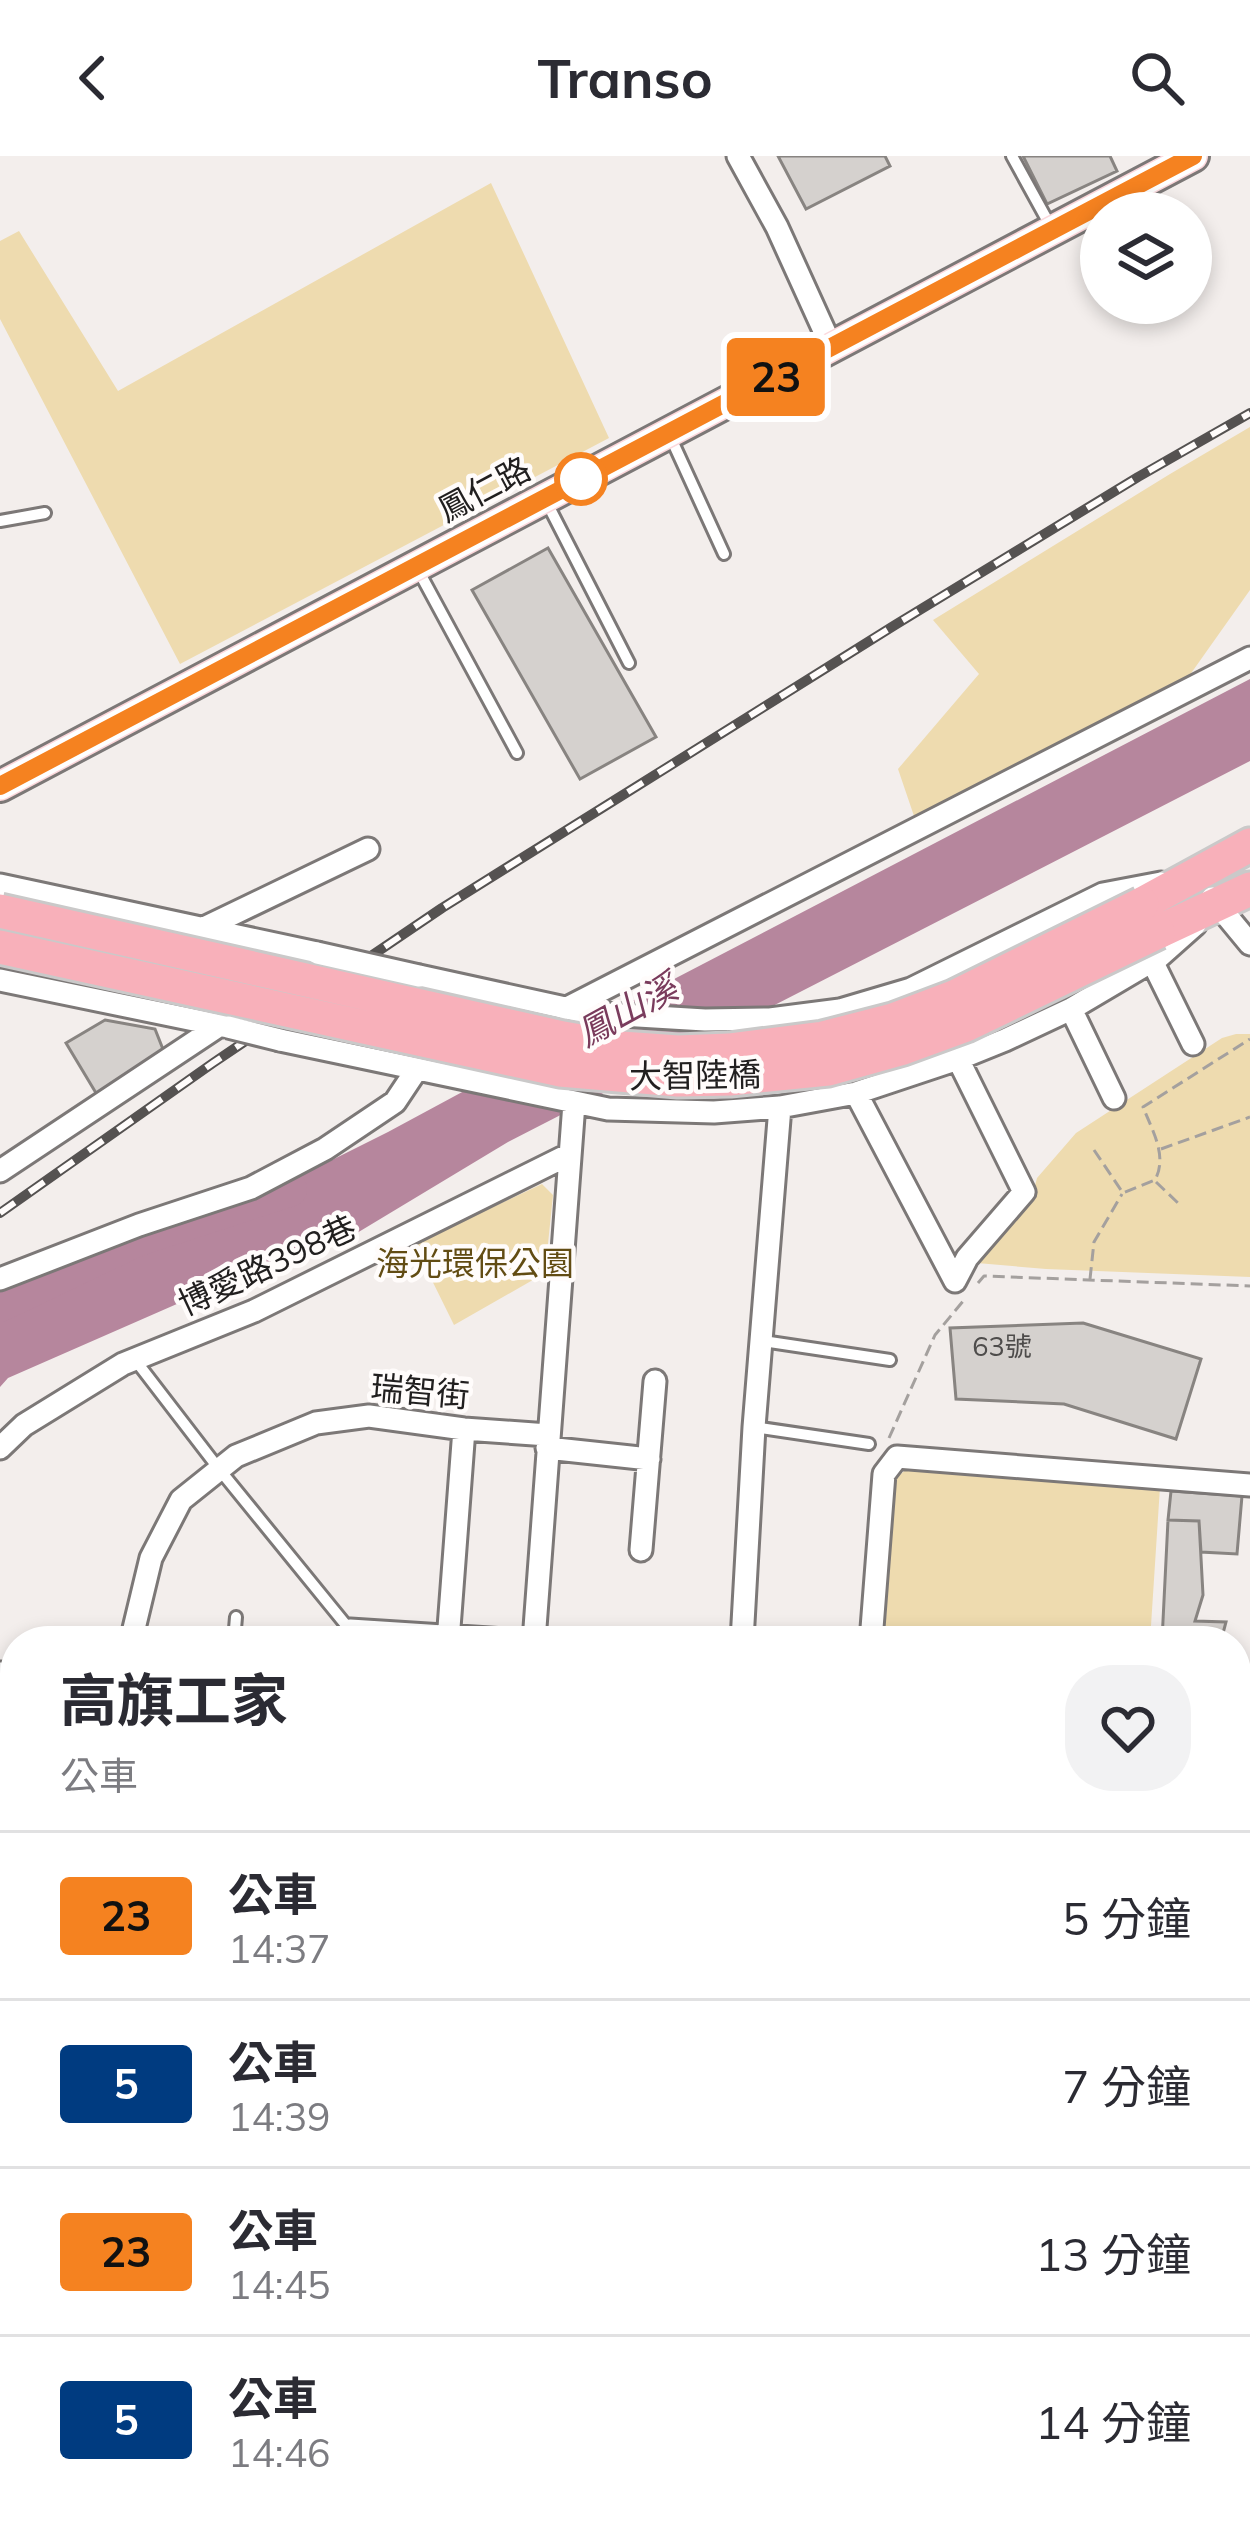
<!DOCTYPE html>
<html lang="zh-TW">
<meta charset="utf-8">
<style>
body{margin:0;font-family:Mulish,"Noto Sans TC",sans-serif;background:#f2f2f3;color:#2b2b33;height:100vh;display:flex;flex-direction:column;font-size:45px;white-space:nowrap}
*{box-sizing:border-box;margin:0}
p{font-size:39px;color:#7c7c81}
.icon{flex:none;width:66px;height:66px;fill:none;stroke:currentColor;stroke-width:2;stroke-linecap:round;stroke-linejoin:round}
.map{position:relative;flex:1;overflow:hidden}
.side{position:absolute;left:0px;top:1470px;width:1251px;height:900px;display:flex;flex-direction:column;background:#fff;border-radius:48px 48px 0 0;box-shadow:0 6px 18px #0003}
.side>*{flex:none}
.badge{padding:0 24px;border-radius:9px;font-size:42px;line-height:78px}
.tools{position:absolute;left:1080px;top:36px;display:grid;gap:24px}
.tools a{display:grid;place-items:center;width:132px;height:132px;border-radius:50%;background:#fff;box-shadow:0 6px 18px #0003;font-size:60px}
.map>.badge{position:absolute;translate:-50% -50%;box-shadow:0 0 0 6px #fff}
.round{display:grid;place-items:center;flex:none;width:126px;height:126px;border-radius:48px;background:#f2f2f3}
.head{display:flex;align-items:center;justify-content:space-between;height:204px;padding:0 60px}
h1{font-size:57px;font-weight:700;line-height:90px}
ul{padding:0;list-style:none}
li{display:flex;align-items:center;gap:36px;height:168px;padding:0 60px;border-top:3px solid #e1e1e2}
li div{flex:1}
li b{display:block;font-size:45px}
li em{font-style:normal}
li .badge{min-width:132px;font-weight:700;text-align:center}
header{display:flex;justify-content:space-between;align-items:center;height:156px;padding:0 60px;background:#fff;font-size:54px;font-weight:700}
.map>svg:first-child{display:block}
.green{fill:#eedbaf}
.water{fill:#b6869d}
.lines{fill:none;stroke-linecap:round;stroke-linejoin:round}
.river{stroke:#b6869d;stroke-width:36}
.building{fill:#d5d1ce;stroke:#888481;stroke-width:3}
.lane-casing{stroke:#7c7877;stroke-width:16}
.street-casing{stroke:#7c7877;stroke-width:27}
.secondary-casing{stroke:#7c7877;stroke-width:36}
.primary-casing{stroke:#cac9c9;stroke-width:39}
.path{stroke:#a4a09e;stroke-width:3;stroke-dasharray:12 6;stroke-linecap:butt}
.lane{stroke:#fff;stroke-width:10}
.street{stroke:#fff;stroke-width:21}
.secondary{stroke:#fcd8dc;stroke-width:30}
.primary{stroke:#f8b0ba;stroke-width:33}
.rail-casing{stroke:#555251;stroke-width:10}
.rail{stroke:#fffcfb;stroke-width:6;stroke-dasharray:18;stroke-linecap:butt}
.street-bridge-casing{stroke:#7c7877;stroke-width:27;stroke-linecap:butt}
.primary-bridge-casing{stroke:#cac9c9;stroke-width:39;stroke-linecap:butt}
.street-bridge{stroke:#fff;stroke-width:21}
.primary-bridge{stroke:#f8b0ba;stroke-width:33}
.line-casing{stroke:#fff;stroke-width:27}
.line{stroke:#f58220;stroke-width:18}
.stop-dot{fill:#fff;stroke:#f58220;stroke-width:6}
.labels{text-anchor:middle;stroke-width:9;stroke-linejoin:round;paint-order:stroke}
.number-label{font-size:27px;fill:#4e4c4b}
.street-label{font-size:33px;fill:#211f1f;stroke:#fffcfb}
.park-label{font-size:33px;fill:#624c13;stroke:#fffcfb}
.water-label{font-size:36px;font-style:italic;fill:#7a3b5c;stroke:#fffcfb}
</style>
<header><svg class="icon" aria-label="back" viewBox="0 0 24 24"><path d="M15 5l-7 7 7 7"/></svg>Transo<svg class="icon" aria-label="search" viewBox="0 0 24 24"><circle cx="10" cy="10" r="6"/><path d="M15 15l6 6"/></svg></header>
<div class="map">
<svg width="1250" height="2370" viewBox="0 0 1250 2370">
<rect width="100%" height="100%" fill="#f3eeec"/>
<path class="green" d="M491 27 609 282 180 508 0 163V85L19 75 118 235Z
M1250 271V434L1187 523 914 660 898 613 979 518 933 464 1170 318Z
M1236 878H1250V1121L1046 1113 977 1107 1032 1041 1037 1022 1076 977 1222 882Z
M542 1028 553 1039 545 1117 454 1169 414 1088Z
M909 1311 1160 1331 1150 1485H898L885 1477 895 1323Z
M0 1522 15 1523V1678L0 1677Z
M120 2355H283L280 2370H106Z"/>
<path class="water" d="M1250 523V605L508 986 347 1083 186 1144 8 1222 0 1231V1140L21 1127 113 1092 196 1072 388 976 603 860Z"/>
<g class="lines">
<path class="river" d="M0 1148 136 1083 289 1033"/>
</g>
<path class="building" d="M778 0H885L890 10 806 53Z
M1023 0H1110L1117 15 1047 48Z
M548 392 656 581 580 623 472 434Z
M105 864 155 873 166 901 99 942 66 887Z
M1083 1167 1201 1203 1176 1283 1064 1248 956 1243 950 1172Z
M1171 1335 1242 1340 1237 1398 1201 1396 1199 1365 1168 1364Z
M1168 1364 1199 1365 1203 1439 1195 1465 1226 1466 1221 1485H1162Z
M1236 2135 1250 2136V2208H1236Z
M13 2167 15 2169V2240L3 2228 0 2231V2180Z
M0 2295 15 2309V2337L0 2323Z
M1236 2328 1239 2331 1250 2332V2354H1247L1246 2358H1238V2370H1199L1200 2355H1236Z
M926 2358 980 2364 979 2370H902V2360L926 2361Z"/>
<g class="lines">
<defs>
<path id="lane" d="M1012 0 1051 71
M670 280 724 398
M546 345 629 507
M0 365 45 357
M417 412 517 597
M763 1185 890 1204
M136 1205 219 1313 350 1474
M754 1271 869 1288
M234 1485 236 1461"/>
<path id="street" d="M738 0 777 71 832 192
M0 729 317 797
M1212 742 1250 788
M204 772 368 693
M1152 805 1193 888
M419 820 588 857 705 864 770 863 840 854 911 833 1103 738 1161 727
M0 824 223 870
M565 853 1250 502
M1071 853 1114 942
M280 884 608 953 714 956 780 951 856 937 958 903 1005 884 1071 853 1159 801 1195 769
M856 937 955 1125
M0 1015 220 869
M0 1123 139 1069 251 1032 325 993 395 946 417 913
M955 1125 967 1102 1024 1036 958 903
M0 1292 24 1269 123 1208 254 1155 570 998
M547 1292 649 1303
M641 1394 655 1225
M131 1485 151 1402 181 1344 236 1300 316 1267 369 1260 464 1273 548 1279
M347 1485 350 1474 521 1485
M448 1485 464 1273
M534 1485 574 947
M742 1485 754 1271 780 951
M871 1485 884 1318 897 1301 1250 1329
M0 1517 15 1518
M1236 1533 1250 1534
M0 1686 15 1687
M0 1940 15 1950
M1241 1950 1250 1810
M0 2088 15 2071
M1236 2301 1250 2302
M455 2355 470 2370
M416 2370 431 2355
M799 2370 800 2355"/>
<path id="secondary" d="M0 630 1193 0"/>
<path id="primary" d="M1142 748 1250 689
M1158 776 1250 733"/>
</defs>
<use href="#lane" class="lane-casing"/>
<use href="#street" class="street-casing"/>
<use href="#secondary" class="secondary-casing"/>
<use href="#primary" class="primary-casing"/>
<path class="path" d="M1161 993 1250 961
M1094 994 1123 1037 1155 1024C1168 1000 1152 974 1143 951L1250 883
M1156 1026 1178 1047
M1090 1123 1094 1086 1122 1038
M978 1127 984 1120 1250 1130
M889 1282 935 1179 964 1144"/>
<use href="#lane" class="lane"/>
<use href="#street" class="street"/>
<use href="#secondary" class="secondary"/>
<use href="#primary" class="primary"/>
<defs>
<path id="rail" d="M0 1057 213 907 442 752 895 469 1138 321 1250 257"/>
</defs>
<use href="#rail" class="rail-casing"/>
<use href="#rail" class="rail"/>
<defs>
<path id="street-bridge" d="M317 797 419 820
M228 871 280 884"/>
<path id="primary-bridge" d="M0 755 563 882 621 892 678 896 729 894 823 882 893 864 954 841 1142 748
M0 791 560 914 678 924 730 923 828 913 903 892 966 869 1158 776"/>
</defs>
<use href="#street-bridge" class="street-bridge-casing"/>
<use href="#primary-bridge" class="primary-bridge-casing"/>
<use href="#street-bridge" class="street-bridge"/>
<use href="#primary-bridge" class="primary-bridge"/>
</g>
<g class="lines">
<defs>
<path id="line" d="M0 630 1193 0"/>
</defs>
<use href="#line" class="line-casing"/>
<use href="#line" class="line"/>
</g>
<circle class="stop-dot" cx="581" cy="323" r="24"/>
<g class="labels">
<g class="number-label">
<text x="1002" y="1200">63號</text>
</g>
<g class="street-label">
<text transform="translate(484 333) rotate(-28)" y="12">鳳仁路</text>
<text transform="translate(695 919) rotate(-1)" y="12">大智陸橋</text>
<text transform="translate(267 1109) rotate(-25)" y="12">博愛路398巷</text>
<text transform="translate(420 1235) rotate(5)" y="12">瑞智街</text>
</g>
<g class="park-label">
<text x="475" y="1119">海光環保公園</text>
</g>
<g class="water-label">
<text transform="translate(627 854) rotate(-29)" y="13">鳳山溪</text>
</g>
</g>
</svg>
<div class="tools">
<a><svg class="icon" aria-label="layers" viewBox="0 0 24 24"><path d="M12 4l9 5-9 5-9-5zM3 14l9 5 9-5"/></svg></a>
</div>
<b class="badge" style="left:776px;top:221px;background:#f58220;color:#111">23</b>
<section class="side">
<div class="head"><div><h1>高旗工家</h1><p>公車</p></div><a class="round"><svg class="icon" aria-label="heart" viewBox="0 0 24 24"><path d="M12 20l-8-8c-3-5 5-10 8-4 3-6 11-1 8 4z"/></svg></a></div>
<ul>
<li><span class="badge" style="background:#f58220;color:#111">23</span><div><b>公車</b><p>14:37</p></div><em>5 分鐘</em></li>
<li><span class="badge" style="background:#003b80;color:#fff">5</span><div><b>公車</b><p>14:39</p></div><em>7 分鐘</em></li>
<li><span class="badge" style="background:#f58220;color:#111">23</span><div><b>公車</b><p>14:45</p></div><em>13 分鐘</em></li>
<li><span class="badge" style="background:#003b80;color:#fff">5</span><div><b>公車</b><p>14:46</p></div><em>14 分鐘</em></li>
</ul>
</section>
</div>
